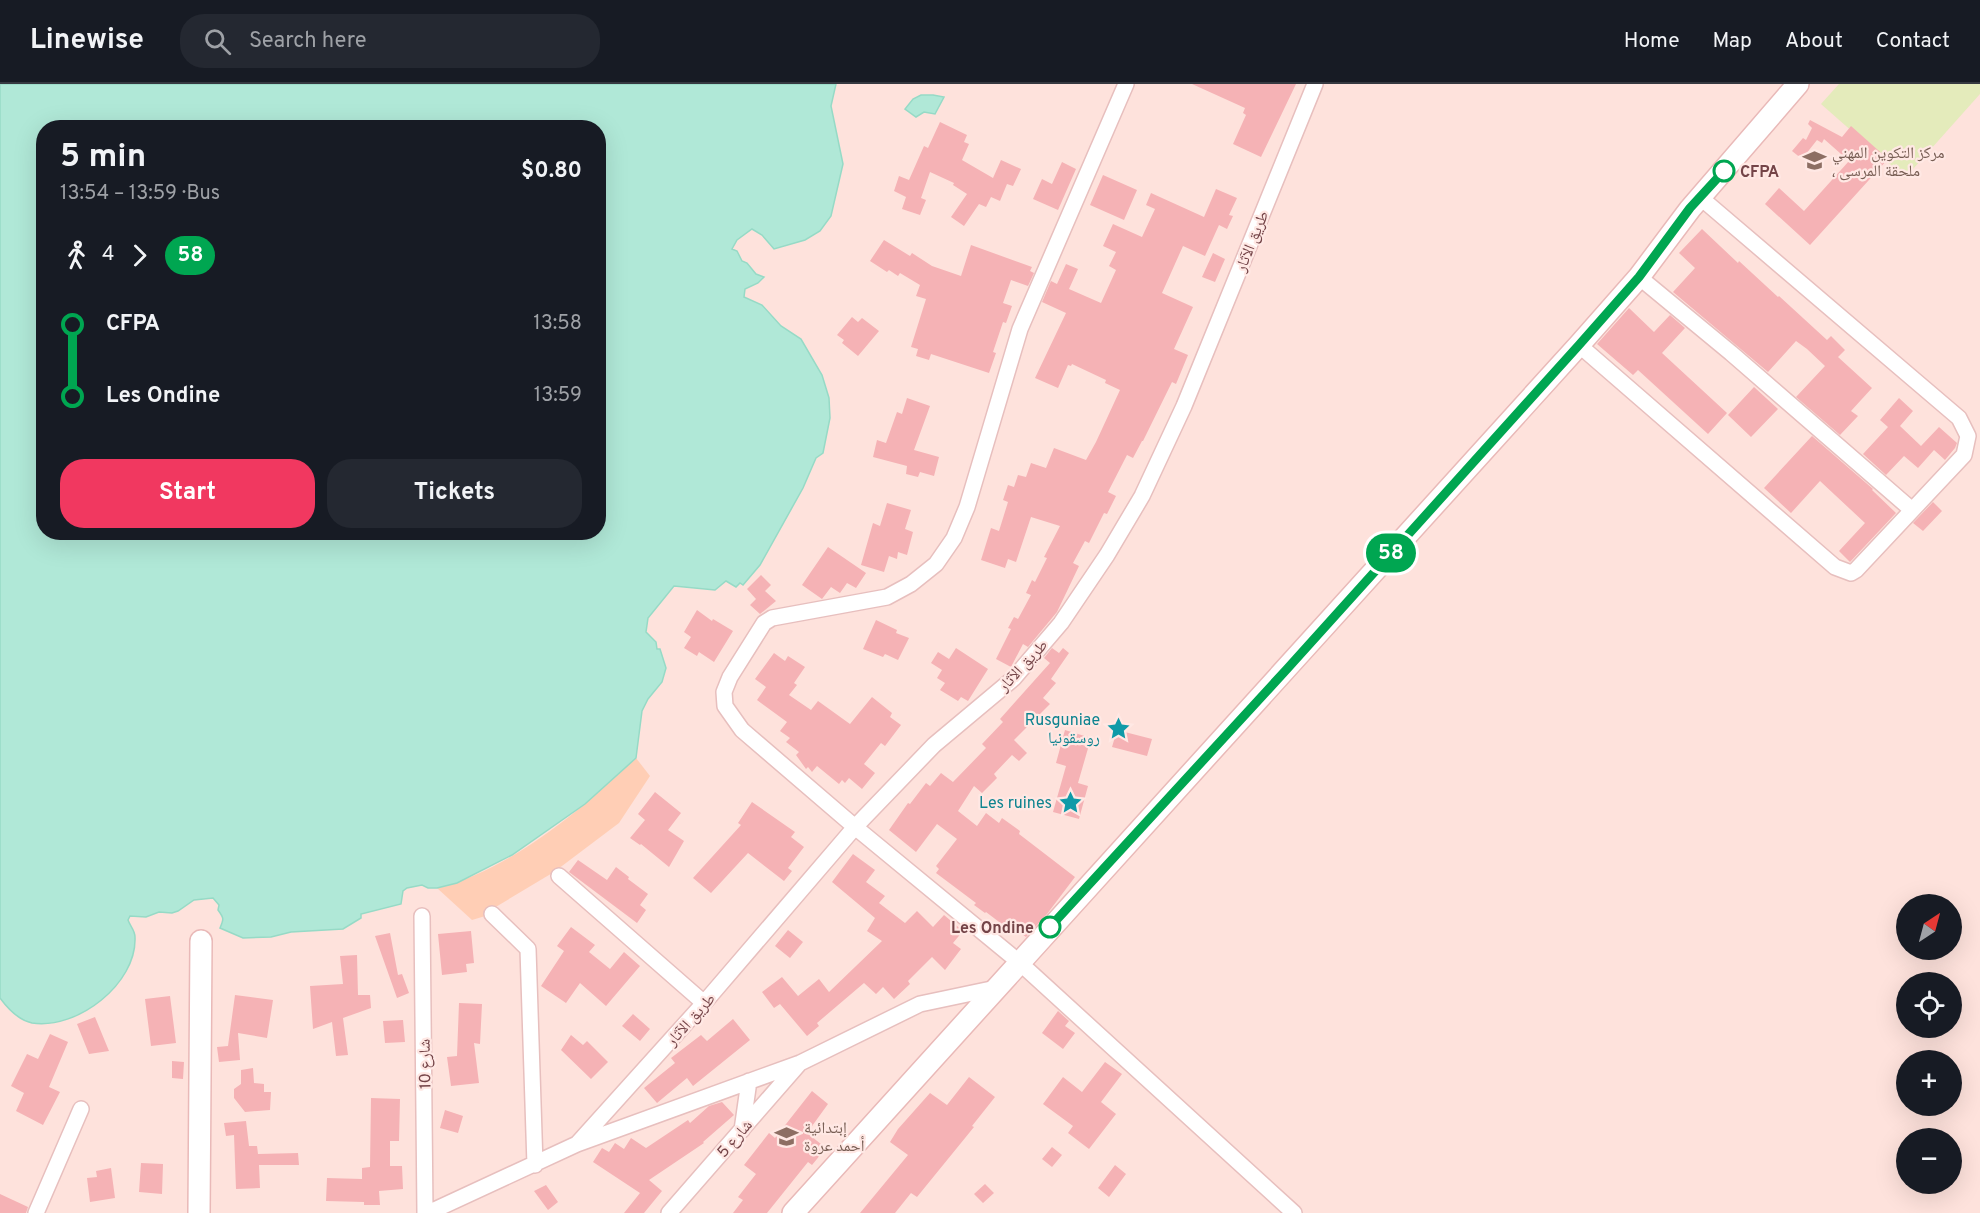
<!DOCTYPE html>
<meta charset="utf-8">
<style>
body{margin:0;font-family:Overpass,"Noto Naskh Arabic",sans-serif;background:#242831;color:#f1f3f6;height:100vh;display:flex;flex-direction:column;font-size:22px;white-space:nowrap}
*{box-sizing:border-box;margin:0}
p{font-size:20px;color:#9ea1a6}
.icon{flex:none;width:33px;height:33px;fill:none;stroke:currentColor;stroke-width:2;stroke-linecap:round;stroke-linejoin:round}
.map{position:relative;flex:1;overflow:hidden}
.drawer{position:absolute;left:36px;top:36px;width:570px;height:420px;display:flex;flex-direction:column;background:#171b24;border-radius:24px;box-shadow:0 6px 24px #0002}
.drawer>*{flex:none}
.badge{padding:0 12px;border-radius:20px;font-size:21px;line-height:39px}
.needle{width:39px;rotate:36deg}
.fabs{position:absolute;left:1896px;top:810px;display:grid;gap:12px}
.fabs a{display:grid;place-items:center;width:66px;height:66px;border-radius:50%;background:#171b24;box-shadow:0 6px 24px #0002;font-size:30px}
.map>.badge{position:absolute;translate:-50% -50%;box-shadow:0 0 0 3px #fff}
.legs{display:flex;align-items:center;gap:9px;height:66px;padding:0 24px;font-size:20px}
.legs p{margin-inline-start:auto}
.summary{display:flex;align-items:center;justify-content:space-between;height:102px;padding:0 24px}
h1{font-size:33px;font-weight:700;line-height:45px}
.button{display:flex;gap:12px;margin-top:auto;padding:12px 24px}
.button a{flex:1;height:69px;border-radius:24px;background:#f13860;color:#fff;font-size:24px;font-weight:700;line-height:69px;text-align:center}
.button a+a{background:#242831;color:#f1f3f6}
ul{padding:0 24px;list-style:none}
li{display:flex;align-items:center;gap:21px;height:72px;font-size:22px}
li i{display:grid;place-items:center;width:9px;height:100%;margin:0 8px;background:currentColor}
li i::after{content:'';width:15px;height:15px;margin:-8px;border:4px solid;border-radius:50%;background:#171b24}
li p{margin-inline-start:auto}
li:first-child i{background:linear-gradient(#0000 50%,currentColor 0)}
li:last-child i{background:linear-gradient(currentColor 50%,#0000 0)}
header{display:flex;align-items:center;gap:36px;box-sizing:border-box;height:84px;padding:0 30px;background:#171b24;border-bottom:2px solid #363941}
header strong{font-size:28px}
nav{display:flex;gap:33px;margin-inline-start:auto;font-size:21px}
.search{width:420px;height:54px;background:#242831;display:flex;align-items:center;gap:15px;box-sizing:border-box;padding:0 21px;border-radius:24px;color:#9ea1a6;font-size:22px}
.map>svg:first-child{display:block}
.green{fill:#e4ebbb}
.sand{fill:#ffceb5}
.water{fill:#b0e8d7;stroke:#96dac6;stroke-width:1.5;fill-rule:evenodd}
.building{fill:#f5b2b5}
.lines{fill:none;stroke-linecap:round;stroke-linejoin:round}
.street-casing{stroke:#e7bfbe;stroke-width:18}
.secondary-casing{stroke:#e9b9b8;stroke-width:24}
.street{stroke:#fff;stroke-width:15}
.secondary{stroke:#fff;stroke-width:21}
.line-1-casing{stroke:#fff;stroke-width:14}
.line-1{stroke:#00a651;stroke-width:9}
.stop-1-dot{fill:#fff;stroke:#00a651;stroke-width:3}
.labels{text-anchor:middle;stroke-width:4.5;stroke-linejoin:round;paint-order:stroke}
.education-label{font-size:16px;fill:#785e54;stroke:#ffe8e4;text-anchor:start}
.stop-label{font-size:16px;font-weight:bold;fill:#744448;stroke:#ffe8e4;text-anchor:start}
.street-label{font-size:16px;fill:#744448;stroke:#ffe8e4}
.culture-label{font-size:16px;fill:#0d838f;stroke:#ffe8e4;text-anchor:end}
</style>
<header>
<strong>Linewise</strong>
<div class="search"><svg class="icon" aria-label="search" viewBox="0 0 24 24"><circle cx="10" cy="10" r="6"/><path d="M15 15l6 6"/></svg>Search here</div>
<nav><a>Home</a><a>Map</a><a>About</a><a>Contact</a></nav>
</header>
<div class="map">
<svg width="1980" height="1129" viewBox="0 0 1980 1129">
<rect width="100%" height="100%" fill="#fee2dc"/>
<path class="green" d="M1839 0H1980V10L1905 94 1821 20Z"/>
<path class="sand" d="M636 674 650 692 619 739 554 788 494 824 492 830 472 836 437 804C511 786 582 725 636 674Z"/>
<path class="water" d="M0 0H836L831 22 843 80 831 132 820 147 805 156 774 165 762 151 752 145 737 156 732 165 737 167 742 177 747 179 756 190 764 193 758 199 745 205 744 213 762 221 781 242 801 255 822 291 829 314 830 334 823 369 816 374 803 404 760 481 743 501 740 499 736 503 726 497 715 506 674 502 648 534 646 548 656 558 657 565H660L666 584 662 598 648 615 642 627 636 674 585 720 512 771 457 799 437 804H428L422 801 407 804 403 807 401 820 361 830V834L343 845 291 848 271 853 243 854 220 844C224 835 224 834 218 826L219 821 213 814 194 816 178 827 172 829 159 828 146 833 130 832 128 836C130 842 135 846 135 853 137 900 77 946 32 939 18 936 8 925 0 914ZM44 44H598V448H44Z
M921 11H933L944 13 935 30 924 28 916 33 905 25 913 15Z"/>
<path class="building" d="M1192 0H1296L1261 73 1233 60 1246 31 1243 29 1245 24Z
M1810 36 1842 53 1851 42 1888 75 1810 161 1765 120 1779 104 1804 127 1849 77 1824 55 1822 59 1817 56 1802 75 1792 67 1803 54 1806 56 1812 44 1808 40Z
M940 38 967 51 964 58 969 60 962 76 993 94 1001 76 1021 85 1013 102 1007 100 1000 117 991 113 986 123 979 120 964 142 951 133 967 110 953 101 954 99 930 88 921 114 926 116 920 131 902 125 906 113 894 107 899 92 909 96 924 62 928 64Z
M1062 78 1076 85 1058 126 1033 115 1042 95 1052 100Z
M1103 91 1137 106 1124 136 1090 121Z
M1216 105 1237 114 1229 131 1233 132 1227 145 1219 141 1205 172 1183 162 1162 209 1193 223 1174 265 1188 271 1176 300 1172 298 1143 357H1142L1133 374 1127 371 1108 408 1116 412 1107 430 1104 429 1089 459 1085 457 1073 479 1079 482 1057 528 1028 563 1023 560 1011 583 996 575 1011 545 1008 544 1014 533 1018 535 1031 511 1026 509 1032 496 1035 498 1047 474 1044 473 1060 442 1031 433 1016 478 1008 475 1005 484 981 476 991 444 999 447 1008 418 1003 416 1008 401 1014 403 1018 391 1026 393 1031 379 1046 384 1054 364 1086 376 1096 358 1120 306 1105 299 1106 296 1072 280 1071 282 1068 281 1058 304 1035 294 1066 229 1042 218 1051 197 1057 200 1066 180 1078 185 1069 205 1101 219 1116 186 1109 182 1116 168 1103 162 1113 140 1142 153 1155 125 1146 121 1151 109 1204 133Z
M1702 145 1738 179 1739 177 1778 213 1779 212 1827 256 1831 252 1845 266 1838 273 1872 304 1851 327 1858 332 1840 351 1796 313 1825 282 1807 265 1796 257 1768 288 1673 208 1695 184 1679 169Z
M884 156 910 172 912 169 932 182 961 192 971 161 1032 183 1030 187 1034 189 1028 202 1011 196 1003 219 1012 222 1006 239 1003 238 993 268 996 269 989 289 931 270 929 276 916 272 918 265 911 263 926 215 916 212 920 201 900 189 898 192 889 186 887 188 870 177Z
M1213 169 1225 175 1215 198 1202 193Z
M1629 224 1654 248 1670 231 1685 244 1662 269 1727 329 1708 350 1638 286 1633 291 1597 260Z
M852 233 858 238 862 234 879 247 858 272 842 259 844 256 837 251Z
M1754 303 1778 325 1751 353 1728 331Z
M907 314 930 322 914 366 939 373 934 392 920 388 918 393 906 390 907 382 873 373 877 356 886 359 897 328 902 330Z
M1899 314 1913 327 1900 342 1921 362 1939 343 1957 359 1955 364 1945 376 1934 366 1918 384 1904 372 1886 391 1863 370 1888 343 1880 336Z
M1812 352 1873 405 1872 406 1896 429 1850 478 1839 467 1865 439 1820 397 1791 429 1764 404Z
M1933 418 1942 427 1923 447 1913 439Z
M887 419 911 426 905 445 913 448 907 471 898 468 897 475 889 472 884 488 861 481 873 439 880 442Z
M828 463 866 489 856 504 847 499 840 509 831 503 822 515 802 501Z
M761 491 771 501 765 507 776 517 760 530 750 521 756 515 747 505Z
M697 526 712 537 713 535 733 547 714 578 699 568 697 572 684 564 691 553 684 548Z
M876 536 897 546 896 549 909 554 898 576 885 570 883 573 863 565Z
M956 564 988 585 968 617 961 613 958 617 940 606 945 599 937 594 942 586 931 579 938 568 949 575Z
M1052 564 1059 569 1063 564 1069 569 1051 595 1056 599 1043 614 1050 620 1014 656 1027 669 1019 677 1012 671 994 690 997 694 982 709 974 702 958 727 977 742 986 729 999 739 1002 734 1020 747 1019 750 1075 793 1047 830 1026 853 1009 841 1007 844 986 828 985 829 974 821 976 819 936 789 939 785 936 782 957 755 937 740 916 768 889 746 908 719 910 720 926 699 930 702 941 689 953 698 986 664 982 660 1003 638 1000 635 1050 579 1044 574Z
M774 569 785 577 788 572 805 583 794 599 797 601 789 611 811 626 818 617 850 640 872 613 892 629 890 633 901 641 885 662 881 659 864 680 875 689 862 705 849 694 845 699 842 696 839 700 817 682 812 688 808 683 806 685 796 671 799 668 786 658 790 654 780 647 787 638 757 616 766 603 755 595Z
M1065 646 1091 654 1078 699 1088 702 1079 735 1053 728 1066 682 1056 679Z
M1117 646 1152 655 1147 672 1112 663Z
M655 708 681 729 668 746 684 757 669 783 641 760 640 761 630 754 645 736 638 730Z
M752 718 795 748 791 753 804 763 788 784 792 787 784 797 748 769 711 809 693 794 741 741 738 739Z
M853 770 875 786 866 798 885 812 879 819 905 839 917 827 933 843 944 831 963 847 953 859 961 865 945 886 932 873 908 897 910 900 894 915 883 903 876 910 864 899 817 939 819 942 807 952 780 920 774 924 762 908 782 893 798 912 819 895 829 908 882 857 867 847 875 834 832 798Z
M578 776 607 796 616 783 629 793 628 795 648 810 640 821 646 826 637 839 569 788Z
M571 843 595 861 589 868 610 885 624 868 640 882 606 922 580 899 566 919 541 902 564 867 557 862Z
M788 846 803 858 790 874 775 862Z
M471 847 474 879 466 880 467 888 442 891 438 850Z
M390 849 398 891 402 890 409 909 397 914 375 852Z
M357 871 358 911H370L371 924 343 934 348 971 336 972 332 938 313 945 310 902 343 900 340 872Z
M235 911 273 916 267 954 238 949 240 976 219 978 217 963 228 962Z
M170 912 176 959 151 962 145 915Z
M459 919 482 920 480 960 474 959 479 999 451 1002 447 973 457 972Z
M1058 927 1069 937 1065 942 1075 949 1063 965 1042 949Z
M633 930 650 945 640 957 622 942Z
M95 933 109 967 89 970 77 940Z
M733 935 750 956 693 1002 687 994 657 1019 644 1004 675 979 671 974 701 951 707 957Z
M403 936 405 958 385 959 383 937Z
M50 950 68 958 49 1003 60 1008 43 1041 16 1027 24 1009 11 1002 27 970 38 975Z
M571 951 583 961 587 957 608 978 591 995 561 966Z
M172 977 184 978 183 995 172 994Z
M1105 978 1122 990 1101 1018 1116 1030 1089 1065 1068 1049 1073 1042 1043 1020 1063 993 1082 1008Z
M253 984 254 999 264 1000V1008H271L270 1026 245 1028 234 1014V1005L241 1000V986Z
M969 993 995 1013 972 1042 974 1043 917 1113 911 1109 895 1129H860L908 1071 890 1058 898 1045 930 1009 947 1021Z
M812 1007 828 1020 807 1049 826 1064 812 1081 808 1078 767 1129H733L743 1116 738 1113 756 1090 744 1081 769 1049 775 1054Z
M371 1014 400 1015 399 1057H390V1082H402L403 1105 379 1107 380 1121H364V1118L326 1117 327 1094 362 1095V1084L370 1083Z
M722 1018 734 1031 703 1058 704 1059 649 1096 662 1107 644 1129H624L640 1109 593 1078 602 1064 609 1068 615 1059 624 1065 631 1054 646 1064 688 1036 690 1039 709 1022Z
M445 1026 463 1032 458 1049 440 1044Z
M246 1037 249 1062H257L258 1070 298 1069 299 1081H259L260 1104 236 1105 234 1051 226 1052 224 1039Z
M1052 1063 1062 1071 1052 1083 1042 1075Z
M141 1079 163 1080 162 1110 139 1108Z
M1115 1081 1126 1090 1109 1113 1098 1104Z
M111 1084 115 1114 90 1118 87 1094 97 1093 96 1087Z
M985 1100 994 1109 983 1119 974 1110Z
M546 1101 558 1118 548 1126 534 1107Z
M0 1110 28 1123 26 1129H0Z"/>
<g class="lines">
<defs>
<path id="street" d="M1126 0 1020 245 967 423 954 454 936 480 911 500 887 513 772 534 764 539 730 593 724 608 725 622 742 646 855 743 1019 878 1294 1129
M1639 193 1731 269 1912 426
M1579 261 1835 483 1851 489 1856 486 1964 371 1968 352 1959 334 1701 114
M559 792 704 919
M492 830 528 865 535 1081
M422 832 425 1129
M742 1046 749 997
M577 1060 704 919 855 743 934 661 1014 594 1061 539 1107 471 1142 412 1184 322 1315 0
M36 1129 81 1025
M428 1129 577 1060 800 979 920 920 996 904
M669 1129 798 981"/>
<path id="secondary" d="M199 1129 201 857
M793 1129 1579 261 1639 193 1690 125 1798 0"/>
</defs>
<use href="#street" class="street-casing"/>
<use href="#secondary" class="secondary-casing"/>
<use href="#street" class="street"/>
<use href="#secondary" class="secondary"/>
</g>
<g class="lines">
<defs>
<path id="line-1" d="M1050 843 1287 585 1579 261 1639 193 1690 124 1724 87"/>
</defs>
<use href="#line-1" class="line-1-casing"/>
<use href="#line-1" class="line-1"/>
</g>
<defs>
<symbol id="university-bare" viewBox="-9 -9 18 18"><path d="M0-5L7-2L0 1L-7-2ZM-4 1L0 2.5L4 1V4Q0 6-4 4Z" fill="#8d6e63" stroke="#ffe8e4" stroke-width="2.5" paint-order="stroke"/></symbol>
<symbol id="sight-bare" viewBox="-9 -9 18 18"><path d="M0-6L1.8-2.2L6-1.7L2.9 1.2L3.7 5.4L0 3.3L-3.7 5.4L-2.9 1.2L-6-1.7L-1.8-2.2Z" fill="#0f9aa8" stroke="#ffe8e4" stroke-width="2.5" paint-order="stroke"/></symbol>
<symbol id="school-bare" viewBox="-9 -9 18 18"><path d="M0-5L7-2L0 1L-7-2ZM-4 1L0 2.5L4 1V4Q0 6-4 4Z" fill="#8d6e63" stroke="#ffe8e4" stroke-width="2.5" paint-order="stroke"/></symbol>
</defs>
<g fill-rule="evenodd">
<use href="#university-bare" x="1798" y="60" width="33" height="33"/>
<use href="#sight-bare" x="1102" y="628" width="33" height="33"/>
<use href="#sight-bare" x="1054" y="702" width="33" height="33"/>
<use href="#school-bare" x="770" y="1036" width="33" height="33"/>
</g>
<g class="stop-1-dot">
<circle cx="1724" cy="87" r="10"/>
<circle cx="1050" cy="843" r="10"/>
</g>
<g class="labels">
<g class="education-label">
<text x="1832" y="74">مركز التكوين المهني<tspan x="1832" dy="18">، ملحقة المرسى</tspan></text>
<text x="804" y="1049">إبتدائية<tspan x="804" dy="18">أحمد عروة</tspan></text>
</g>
<g class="stop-label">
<text x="1740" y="93">CFPA</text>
<text x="1034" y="849" text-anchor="end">Les Ondine</text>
</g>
<g class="street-label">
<text transform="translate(1251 157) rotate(-68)" y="6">طريق الآثار</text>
<text transform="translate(1022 581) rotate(-47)" y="6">طريق الآثار</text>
<text transform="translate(690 935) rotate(-48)" y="6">طريق الآثار</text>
<text transform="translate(424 980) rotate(-91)" y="6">شارع 10</text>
<text transform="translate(734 1054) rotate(-49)" y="6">شارع 5</text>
</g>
<g class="culture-label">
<text x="1100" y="641">Rusguniae<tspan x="1100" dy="18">روسقونيا</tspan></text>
<text x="1052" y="724">Les ruines</text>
</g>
</g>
</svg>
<div class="fabs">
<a><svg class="needle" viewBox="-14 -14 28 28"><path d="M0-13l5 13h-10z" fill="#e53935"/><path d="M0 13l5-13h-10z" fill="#9ea1a6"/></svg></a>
<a><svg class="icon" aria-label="locate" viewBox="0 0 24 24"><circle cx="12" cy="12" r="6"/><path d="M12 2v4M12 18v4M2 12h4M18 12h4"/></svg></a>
<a>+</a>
<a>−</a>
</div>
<b class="badge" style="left:1391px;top:469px;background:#00a651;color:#fff">58</b>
<section class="drawer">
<div class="summary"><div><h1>5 min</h1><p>13:54 – 13:59 · Bus</p></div><b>$0.80</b></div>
<div class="legs"><svg class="icon" aria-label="walk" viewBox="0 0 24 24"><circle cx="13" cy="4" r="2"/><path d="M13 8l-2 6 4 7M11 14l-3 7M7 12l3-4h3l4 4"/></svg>4<svg class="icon" aria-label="forward" viewBox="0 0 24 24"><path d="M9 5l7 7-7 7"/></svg><b class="badge" style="background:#00a651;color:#fff">58</b></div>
<ul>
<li><i style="color:#00a651"></i><b>CFPA</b><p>13:58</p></li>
<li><i style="color:#00a651"></i><b>Les Ondine</b><p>13:59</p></li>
</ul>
<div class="button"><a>Start</a><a>Tickets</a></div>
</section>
</div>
